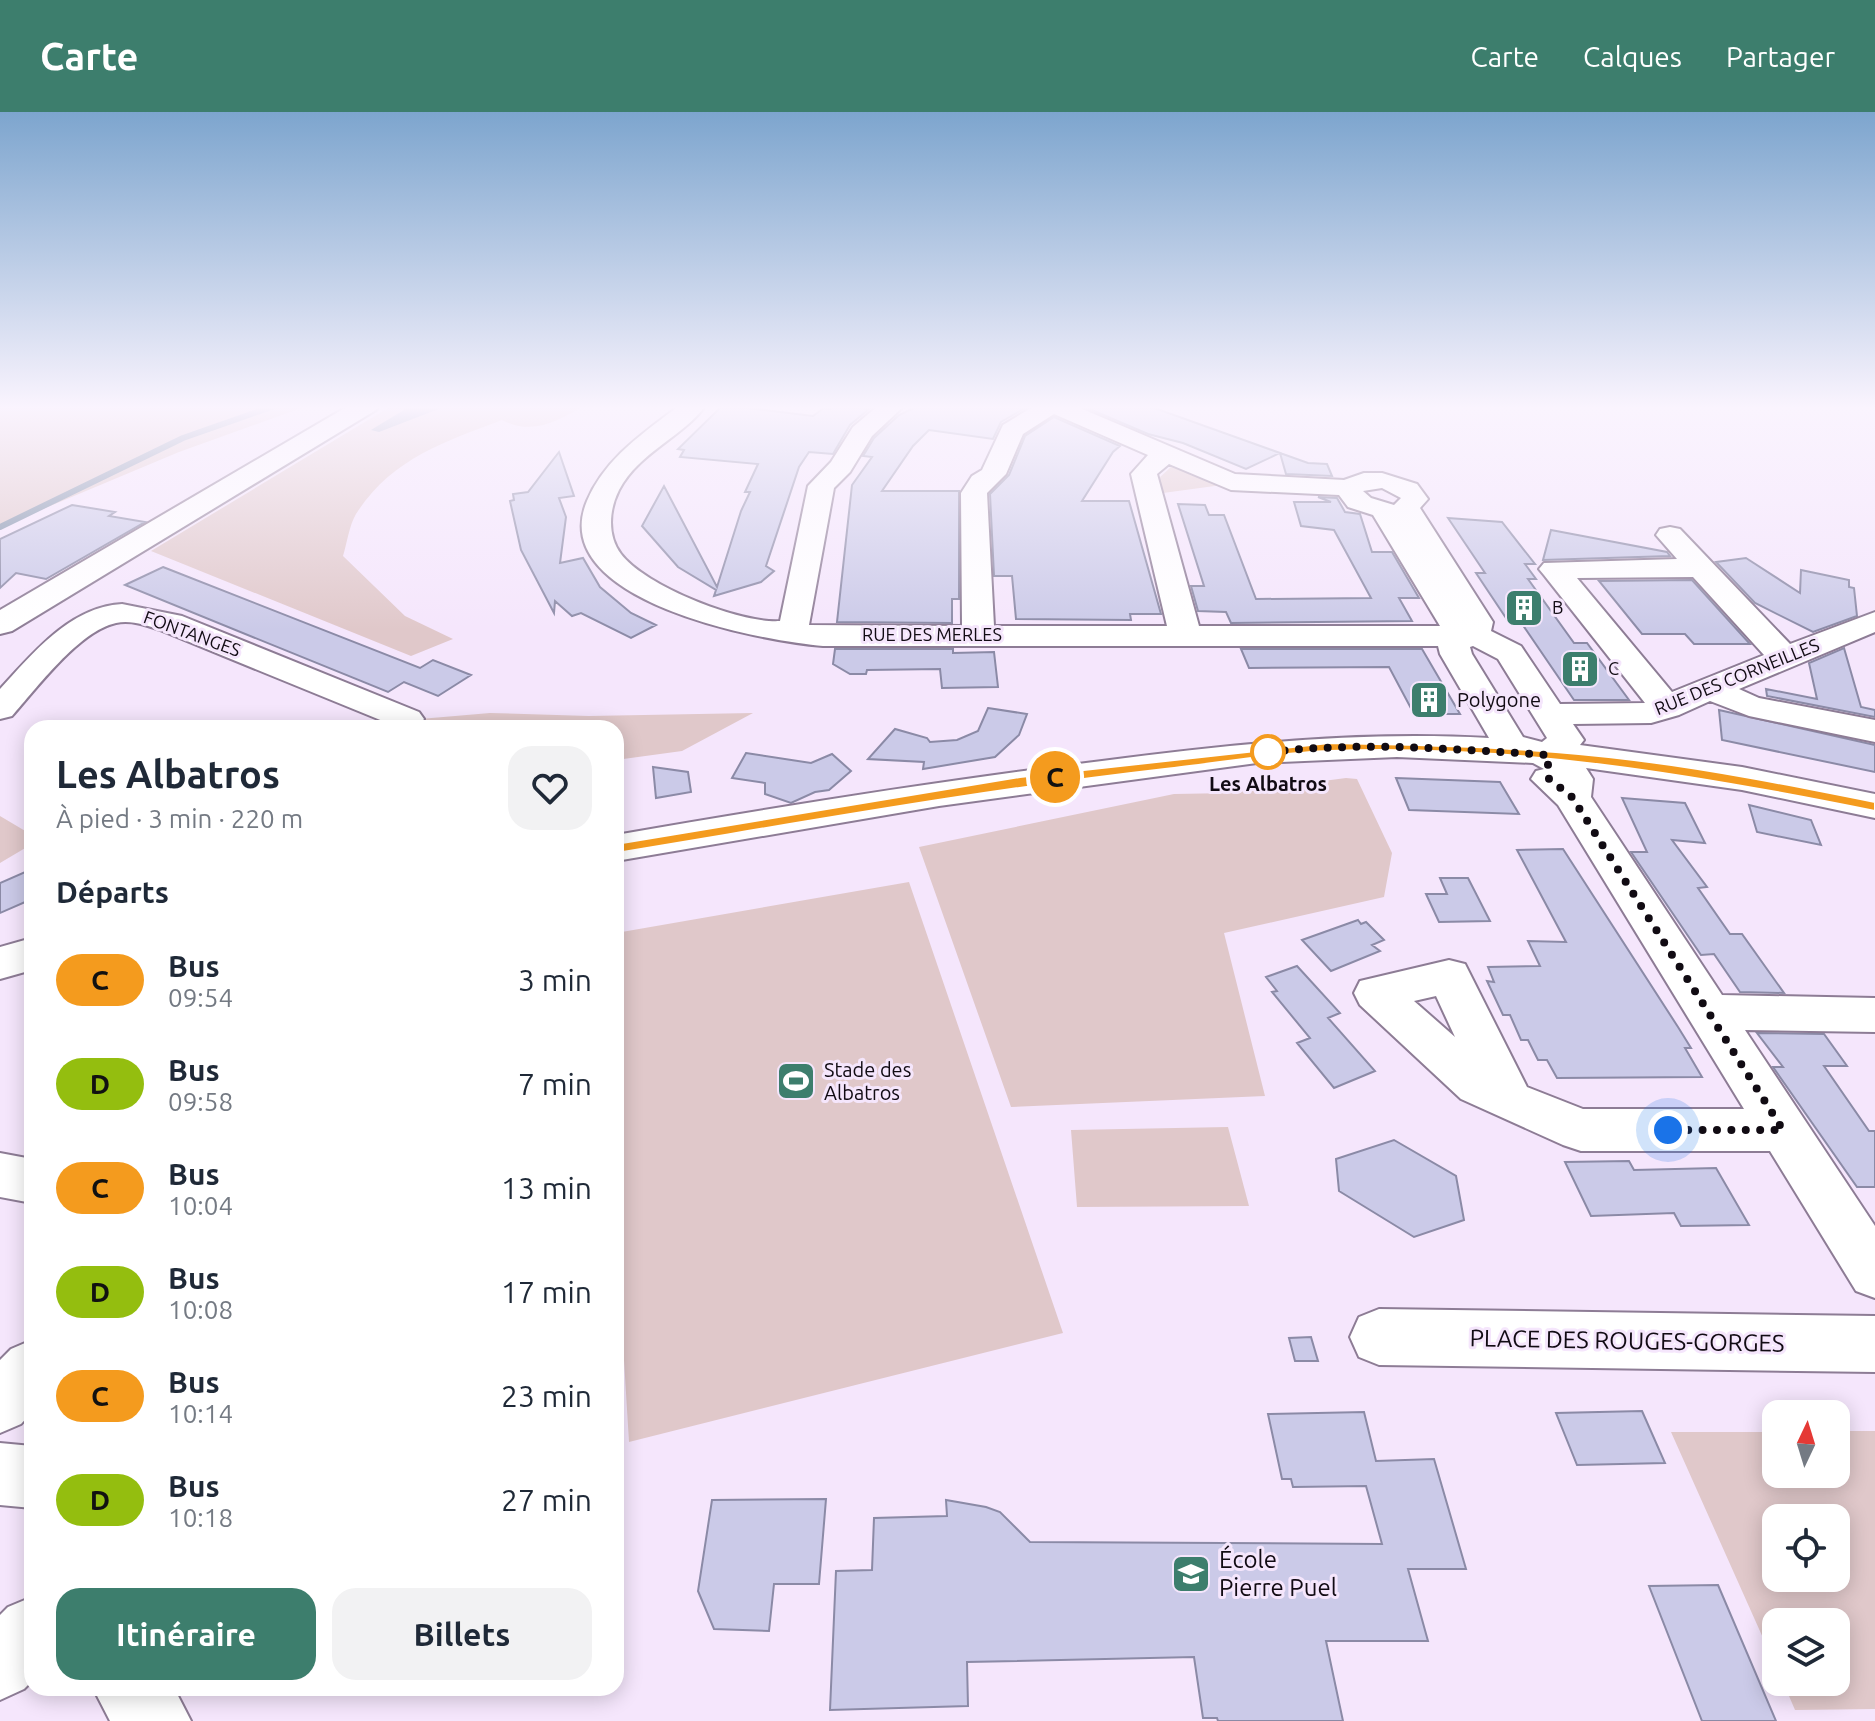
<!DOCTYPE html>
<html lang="fr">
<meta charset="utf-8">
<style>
body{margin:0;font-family:Ubuntu,sans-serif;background:#f2f2f3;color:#1f2937;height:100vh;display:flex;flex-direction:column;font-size:30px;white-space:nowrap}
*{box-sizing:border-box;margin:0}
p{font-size:26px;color:#747a83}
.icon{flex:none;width:44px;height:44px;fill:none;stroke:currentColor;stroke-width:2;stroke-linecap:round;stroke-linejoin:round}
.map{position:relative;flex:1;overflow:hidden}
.panel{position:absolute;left:24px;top:608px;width:600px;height:976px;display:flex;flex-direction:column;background:#fff;border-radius:24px;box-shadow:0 4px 20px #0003}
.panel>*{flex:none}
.badge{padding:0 16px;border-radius:26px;font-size:28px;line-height:52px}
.needle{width:52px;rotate:4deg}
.tools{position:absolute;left:1762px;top:1288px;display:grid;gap:16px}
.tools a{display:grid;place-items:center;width:88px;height:88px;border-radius:16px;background:#fff;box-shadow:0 4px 20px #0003;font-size:40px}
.you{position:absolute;width:40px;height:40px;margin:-20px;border:6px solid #fff;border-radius:50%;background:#1a73e8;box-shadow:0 0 0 12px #1a73e833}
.map>.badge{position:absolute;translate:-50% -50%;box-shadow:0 0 0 4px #fff}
h2{padding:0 32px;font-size:30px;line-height:72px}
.round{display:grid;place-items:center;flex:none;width:84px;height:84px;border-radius:24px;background:#f2f2f3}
.headline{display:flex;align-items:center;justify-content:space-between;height:136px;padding:0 32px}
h1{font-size:38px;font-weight:700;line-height:60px}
.button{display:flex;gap:16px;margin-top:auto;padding:16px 32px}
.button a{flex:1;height:92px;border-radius:24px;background:#3d7e6d;color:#fff;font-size:32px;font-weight:700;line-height:92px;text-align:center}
.button a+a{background:#f2f2f3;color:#1f2937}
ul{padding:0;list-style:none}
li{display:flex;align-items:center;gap:24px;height:104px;padding:0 32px}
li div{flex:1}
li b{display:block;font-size:30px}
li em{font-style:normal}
li .badge{min-width:88px;font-weight:700;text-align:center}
header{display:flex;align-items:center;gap:48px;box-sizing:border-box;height:112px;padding:0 40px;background:#3d7e6d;color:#fff}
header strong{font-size:38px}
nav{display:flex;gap:44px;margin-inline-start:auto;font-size:28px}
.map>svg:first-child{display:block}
.green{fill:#e0c8ca;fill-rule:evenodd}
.water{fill:#7e8fa8}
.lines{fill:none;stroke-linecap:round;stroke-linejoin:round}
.stream{stroke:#7e8fa8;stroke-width:6}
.building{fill:#cbcae8;stroke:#8b8aa6;stroke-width:2}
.minor-casing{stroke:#8d7c95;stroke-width:4}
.major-casing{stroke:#8d7c95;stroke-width:4}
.minor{fill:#fff;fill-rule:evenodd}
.major{fill:#fff;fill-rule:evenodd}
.line{fill:#f49b1e;stroke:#fff;stroke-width:2}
.walk{stroke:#110b13;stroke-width:8;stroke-dasharray:0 14.4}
.stop-dot{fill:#fff;stroke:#f49b1e;stroke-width:4}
.labels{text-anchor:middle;stroke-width:6;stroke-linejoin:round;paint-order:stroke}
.far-poi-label{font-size:18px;fill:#110b13;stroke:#f5e6fc;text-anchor:start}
.far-street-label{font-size:18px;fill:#110b13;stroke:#f5e6fc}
.poi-label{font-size:20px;fill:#110b13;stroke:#f5e6fc;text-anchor:start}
.stop-label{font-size:20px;font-weight:bold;fill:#110b13;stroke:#f5e6fc}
.near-street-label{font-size:24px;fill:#110b13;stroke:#f5e6fc}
.near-poi-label{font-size:24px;fill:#110b13;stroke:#f5e6fc;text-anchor:start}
</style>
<header>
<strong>Carte</strong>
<nav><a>Carte</a><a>Calques</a><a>Partager</a></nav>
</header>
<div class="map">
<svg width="1875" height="1609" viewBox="0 0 1875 1609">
<rect width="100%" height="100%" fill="#f5e6fc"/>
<path class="green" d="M0 293H310L179 340 0 415Z
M393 293H586C557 309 534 324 502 308 444 330 391 347 356 402 349 414 347 431 343 444L405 504 453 527 411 544 151 439Z
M1172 354 1222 373 1163 381 1159 366Z
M490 601 589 604 753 601 682 639 616 648V616H315Z
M1346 666 1357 667 1392 741 1384 785 1224 821 1265 984 1011 995 919 735 1174 682 1231 681Z
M0 704 32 723V732L0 751Z
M909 770 1063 1221 629 1330 616 1117V821Z
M1228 1015 1249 1094 1077 1095 1071 1018Z
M1836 1319H1875V1597L1795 1598 1783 1570H1836V1510H1776V1555L1671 1320H1776V1362H1836ZM1776 1406H1836V1466H1776Z"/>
<path class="water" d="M412 293H449L379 320 371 318Z"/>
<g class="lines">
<path class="stream" d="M0 415 183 326 277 293"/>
</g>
<path class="building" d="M723 293 813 304 824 296 830 297 835 293 869 297 850 313 833 342 809 340 799 355 766 454 774 459 761 470 714 484 716 478 678 455 642 414 664 374 717 475 741 399 750 380H745L758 352 680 345 684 338 678 337Z
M920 293H1030L1001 310 993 327 929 318 913 334 882 379H959V487H952V511L837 510 852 373 872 345 863 344 874 326 899 303Z
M1080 293H1146L1280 341 1246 357 1183 331 1148 322Z
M1054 305 1120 334 1113 340 1082 389H1129L1161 502H1130L1131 508 1016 507 1012 464H994L990 382 1009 363 1025 324Z
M559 340 574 384 559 386 566 405 560 451 583 446 600 475 631 501 656 513 631 526 581 501 572 504 555 489 554 501 521 438 510 389 514 388 513 382 528 380Z
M1280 341 1308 351 1327 352 1332 364 1286 362Z
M1318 385 1337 386 1345 400 1360 402 1372 440H1392L1419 486H1399L1412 509 1231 511 1226 500 1198 499 1191 474H1204L1178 392 1205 393 1209 403H1224L1256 487 1371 486 1334 418 1301 414 1294 390H1331Z
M72 393 115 400 109 404 145 410 46 467 16 461 0 476V427Z
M1448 406 1502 410 1535 452H1525L1536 467H1528L1574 531H1587L1629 588H1574L1520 509H1508L1476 461H1485Z
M1551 418 1667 440 1670 444 1543 448Z
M1746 446 1800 481 1801 458 1849 468V475L1854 476 1857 504 1813 520 1755 491 1716 450Z
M163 455 420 556 433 548 471 563 438 584 404 570 388 580 125 473Z
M1692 468 1750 532H1694L1685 522H1642L1599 469Z
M1844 536 1861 595 1875 598V605L1767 584 1766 577 1817 587 1809 551Z
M835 537H953V541L994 540 998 575 942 576 940 557 867 558 866 562H850L833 552Z
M1241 537H1422L1460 602H1414L1389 555 1249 556Z
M988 596 1027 602 1019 623 995 645 923 657 924 650 868 647 895 617 927 626 930 630 957 628 978 619Z
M1719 598 1875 633V660L1722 628Z
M746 641 811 651 832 642 851 659 829 678 815 680 791 691 765 682V671L732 666Z
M653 655 688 660 691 680 656 686Z
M1396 666 1500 670 1519 702 1409 698Z
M1622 686 1685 691 1705 731 1672 728 1707 775 1698 776 1730 822H1742L1784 881 1740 880 1714 842 1701 843 1631 740H1647Z
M1749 693 1811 708 1821 733 1757 720Z
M1563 737 1678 915 1691 936H1685L1702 965 1557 966 1547 948H1538L1528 928H1521L1510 903H1503L1487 869 1494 870 1488 855 1540 854 1528 829 1566 830 1517 738Z
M32 757V787L0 801V771Z
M1440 766H1468L1490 809 1439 810 1426 782H1447Z
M1358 808 1361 812 1366 810 1384 828 1372 833 1380 839 1331 859 1302 828Z
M1297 854 1340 901 1328 906 1375 959 1334 976 1297 931 1310 926 1272 880 1277 879 1266 865Z
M1757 921 1824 922 1847 954H1824L1869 1019H1875V1075H1857L1773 955H1783Z
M1394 1028 1456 1064 1464 1108 1414 1125 1339 1079 1336 1047Z
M1629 1049 1634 1058 1716 1056 1749 1113 1681 1114 1674 1101 1591 1104 1565 1050Z
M1311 1225 1318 1249H1295L1289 1226Z
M1642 1299 1665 1351 1577 1353 1556 1301Z
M1364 1300 1376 1349 1434 1347 1466 1457H1408L1428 1529H1326L1343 1609H1218L1217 1606H1203L1194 1545 967 1550 968 1594 830 1598 836 1459 872 1458 874 1406 947 1404 946 1388 986 1395 1000 1400 1030 1430 1382 1432 1366 1374 1293 1375 1291 1367H1282L1268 1302Z
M826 1387 819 1472H774L769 1519 714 1517 698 1479 712 1388Z
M1718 1473 1776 1609H1702L1649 1474Z"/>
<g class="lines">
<defs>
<path id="minor" d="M680 293H706C683 325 639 340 619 378 609 398 607 423 621 442 645 474 741 512 780 509L808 374 831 350 853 315 879 293H905L872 324 850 360 834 376 809 513 962 514 961 381 972 364 982 358 1003 313 1036 293H1073L1235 362 1344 368 1364 361H1382L1417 372 1428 387 1420 396 1493 510 1491 519 1521 534 1560 592 1645 591 1544 463 1539 457 1544 451 1677 447 1656 423 1660 417 1670 415 1680 417 1790 532 1875 500V520L1739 577 1759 586 1875 608V630L1749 604 1710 589 1679 603 1651 611 1573 612 1584 628 1580 633 1742 655 1875 682V706L1742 678 1586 656 1593 667 1591 685 1722 883 1875 886V920L1745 918 1875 1114V1186L1856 1179 1770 1039H1581L1563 1033 1461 987 1360 893 1354 881 1360 869 1449 848 1465 852 1527 975 1583 997H1744L1558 693 1531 667 1536 659 1544 657 1533 651 1397 645 1257 651 939 694 616 749V723C777 695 939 669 1102 649 1233 632 1357 619 1489 626L1440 542 1438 534H823C762 529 545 489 587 389 605 346 645 320 680 293ZM1054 302 1148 343 1131 362 1167 514H994L987 381 1006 362 1023 322ZM1169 352 1231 378 1339 383 1348 395 1373 403 1440 514H1199L1157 362ZM1382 376 1401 386 1394 393 1371 386 1363 379ZM1693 465 1764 543 1672 580 1577 466ZM1473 534 1498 547 1547 626 1542 630 1523 625 1472 542 1470 535ZM1436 884 1455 925 1414 889Z
M122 492 182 504 419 600 424 607 419 614H395L160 518C146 513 131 508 116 511 79 519 36 577 12 604L0 607V577C33 541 70 495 122 492Z
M32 826V858L0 867V835Z
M0 1041 32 1047V1091L0 1085Z
M1379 1197 1875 1204V1260L1379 1253 1359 1245 1350 1225 1359 1205Z
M32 1228V1300L21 1312 0 1321V1248L11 1237Z
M0 1331 32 1334V1396L0 1393Z
M32 1485V1569L24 1577 0 1588V1503L8 1495Z
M93 1576H174L191 1609H110Z"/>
<path id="major" d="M350 293H379L376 298 12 519 0 522V498Z"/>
</defs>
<use href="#minor" class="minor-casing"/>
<use href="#major" class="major-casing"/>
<use href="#minor" class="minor"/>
<use href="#major" class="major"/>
</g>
<linearGradient id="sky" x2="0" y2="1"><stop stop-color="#7da5ce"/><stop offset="0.57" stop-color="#faf4fe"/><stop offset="1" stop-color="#faf4fe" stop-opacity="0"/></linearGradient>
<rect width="1875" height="518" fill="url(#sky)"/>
<path class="line" d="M1329 631C1431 633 1533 635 1634 648 1715 658 1795 674 1875 690V699C1697 663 1513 632 1330 639 1275 641 1220 651 1165 657 981 678 799 711 616 741L609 736 616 732 1020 665Z"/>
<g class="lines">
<path class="walk" d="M1268 640 1262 641C1357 629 1453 637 1548 643V666L1572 685 1783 1018H1668"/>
</g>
<defs>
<symbol id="building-square" viewBox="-11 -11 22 22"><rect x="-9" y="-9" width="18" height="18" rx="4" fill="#3d7e6d" stroke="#f5e6fc"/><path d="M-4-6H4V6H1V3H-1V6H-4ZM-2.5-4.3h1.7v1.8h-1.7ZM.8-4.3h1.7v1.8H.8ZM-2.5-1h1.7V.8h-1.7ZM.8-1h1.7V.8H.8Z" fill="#fff"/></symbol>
<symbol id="stadium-square" viewBox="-11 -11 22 22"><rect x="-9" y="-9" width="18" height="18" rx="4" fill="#3d7e6d" stroke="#f5e6fc"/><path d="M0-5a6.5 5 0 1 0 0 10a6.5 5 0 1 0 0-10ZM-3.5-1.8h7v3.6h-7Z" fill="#fff"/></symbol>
<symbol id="school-square" viewBox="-11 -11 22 22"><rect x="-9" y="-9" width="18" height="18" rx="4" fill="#3d7e6d" stroke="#f5e6fc"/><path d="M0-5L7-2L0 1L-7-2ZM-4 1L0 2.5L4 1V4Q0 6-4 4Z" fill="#fff"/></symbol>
</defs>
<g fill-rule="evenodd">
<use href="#building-square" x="1502" y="474" width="44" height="44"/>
<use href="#building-square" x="1558" y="535" width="44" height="44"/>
<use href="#building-square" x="1407" y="566" width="44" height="44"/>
<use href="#stadium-square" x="774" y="947" width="44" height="44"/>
<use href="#school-square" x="1169" y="1440" width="44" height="44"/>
</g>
<circle class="stop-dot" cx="1268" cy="640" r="16"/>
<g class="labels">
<g class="far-poi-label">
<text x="1552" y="502">B</text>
<text x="1608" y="563">C</text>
</g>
<g class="far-street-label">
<text transform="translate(192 522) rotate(20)" y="6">FONTANGES</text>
<text x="932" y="529">RUE DES MERLES</text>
<text transform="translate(1737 565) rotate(-22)" y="6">RUE DES CORNEILLES</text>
</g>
<g class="poi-label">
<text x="1457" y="595">Polygone</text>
<text x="824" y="965">Stade des<tspan x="824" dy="23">Albatros</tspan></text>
</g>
<g class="stop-label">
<text x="1268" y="679">Les Albatros</text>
</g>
<g class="near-street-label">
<text transform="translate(1627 1229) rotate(1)" y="8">PLACE DES ROUGES-GORGES</text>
</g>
<g class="near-poi-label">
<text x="1219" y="1456">École<tspan x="1219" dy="28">Pierre Puel</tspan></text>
</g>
</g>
</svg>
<div class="tools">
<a><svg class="needle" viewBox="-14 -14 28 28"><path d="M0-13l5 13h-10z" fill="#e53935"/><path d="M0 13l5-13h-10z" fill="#747a83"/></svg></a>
<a><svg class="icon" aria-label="locate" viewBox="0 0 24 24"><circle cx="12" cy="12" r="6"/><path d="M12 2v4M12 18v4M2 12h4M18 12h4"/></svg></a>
<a><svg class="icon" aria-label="layers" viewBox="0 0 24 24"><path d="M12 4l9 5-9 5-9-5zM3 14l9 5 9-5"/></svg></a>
</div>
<div class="you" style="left:1668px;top:1018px"></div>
<b class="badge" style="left:1055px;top:665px;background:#f49b1e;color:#111">C</b>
<section class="panel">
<div class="headline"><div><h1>Les Albatros</h1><p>À pied · 3 min · 220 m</p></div><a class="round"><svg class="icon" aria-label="heart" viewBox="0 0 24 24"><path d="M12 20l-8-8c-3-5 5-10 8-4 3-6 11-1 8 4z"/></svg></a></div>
<h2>Départs</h2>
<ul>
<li><span class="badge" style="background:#f49b1e;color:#111">C</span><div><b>Bus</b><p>09:54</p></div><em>3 min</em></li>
<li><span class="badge" style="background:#94be0f;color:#111">D</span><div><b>Bus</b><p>09:58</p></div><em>7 min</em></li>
<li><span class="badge" style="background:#f49b1e;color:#111">C</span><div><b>Bus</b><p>10:04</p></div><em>13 min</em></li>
<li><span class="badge" style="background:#94be0f;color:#111">D</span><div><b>Bus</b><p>10:08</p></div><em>17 min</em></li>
<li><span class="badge" style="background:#f49b1e;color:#111">C</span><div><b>Bus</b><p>10:14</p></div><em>23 min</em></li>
<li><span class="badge" style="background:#94be0f;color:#111">D</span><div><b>Bus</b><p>10:18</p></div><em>27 min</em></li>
</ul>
<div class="button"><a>Itinéraire</a><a>Billets</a></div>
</section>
</div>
